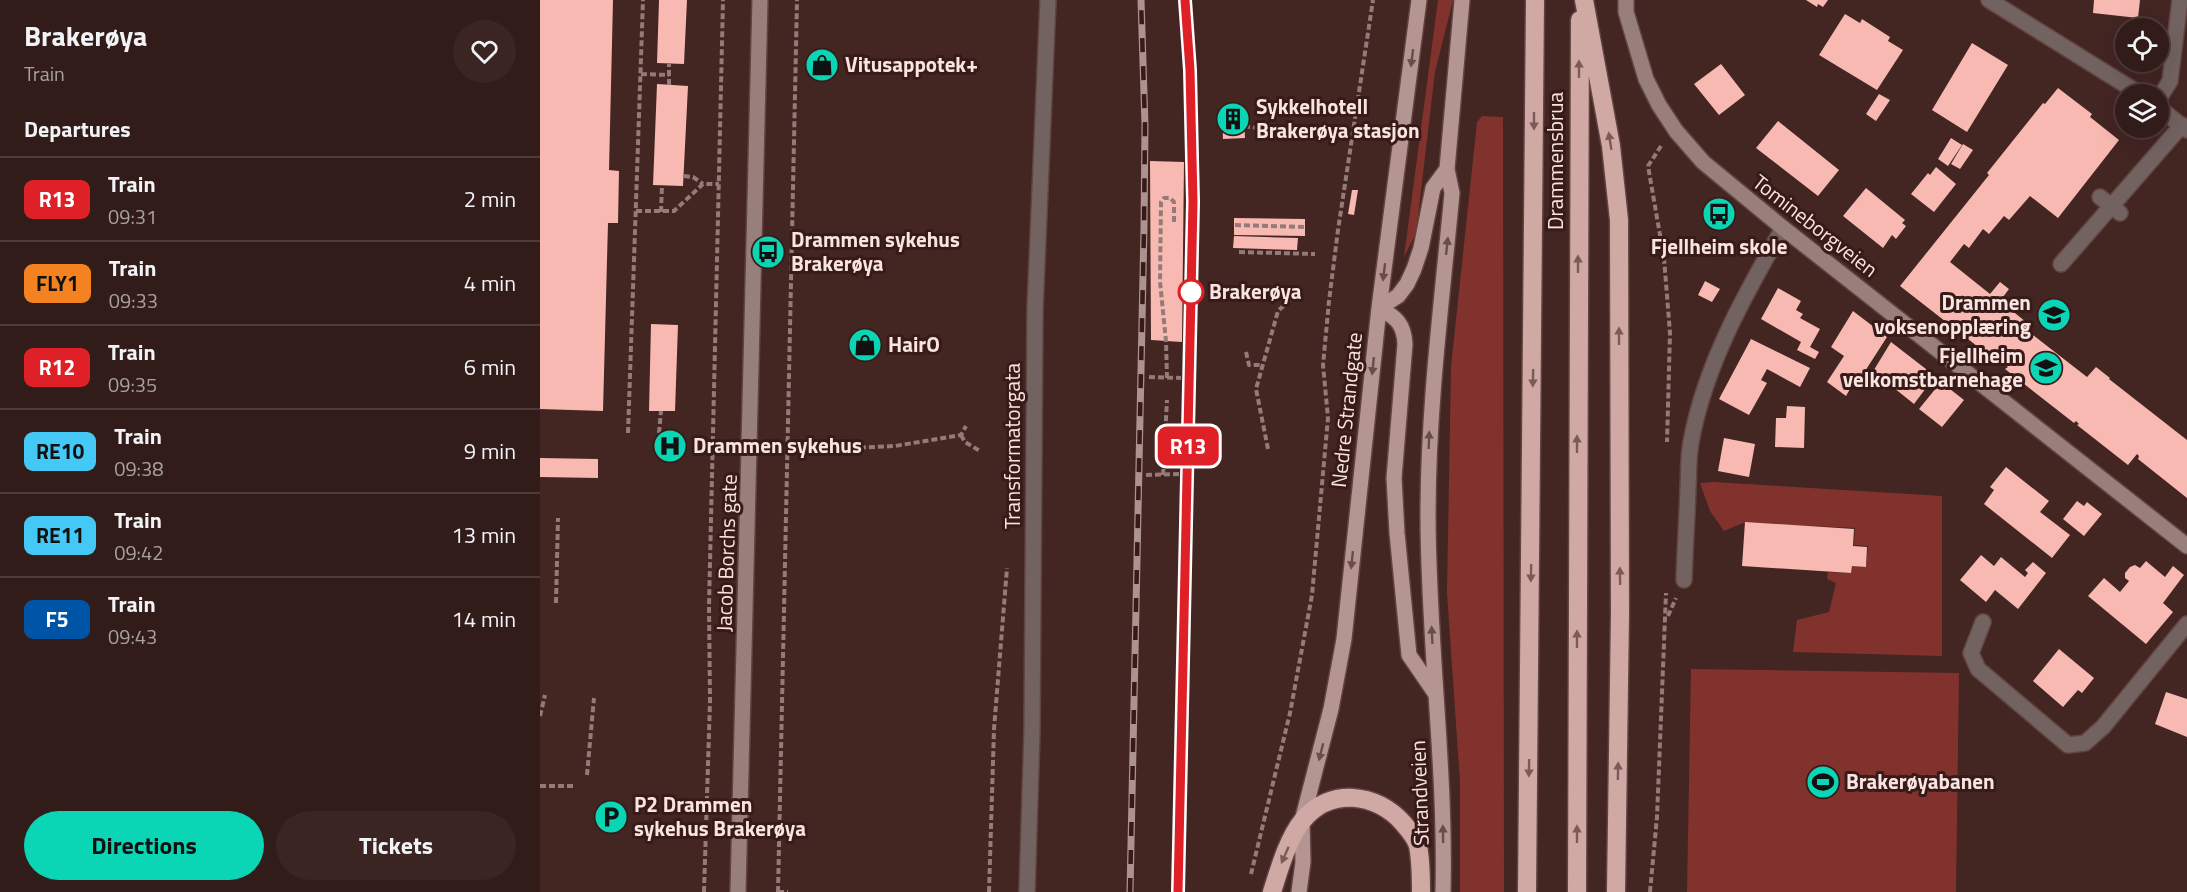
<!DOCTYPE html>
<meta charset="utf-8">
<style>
body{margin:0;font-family:"Titillium Web",sans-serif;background:#3a2523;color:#f1f3f6;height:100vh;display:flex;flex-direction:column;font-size:22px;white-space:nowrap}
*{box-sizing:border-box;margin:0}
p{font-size:20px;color:#a8a1a2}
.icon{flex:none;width:33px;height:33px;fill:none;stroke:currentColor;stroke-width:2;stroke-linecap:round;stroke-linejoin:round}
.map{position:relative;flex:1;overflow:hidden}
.drawer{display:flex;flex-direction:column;background:#321c1a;width:540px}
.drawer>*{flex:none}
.badge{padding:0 12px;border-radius:9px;font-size:21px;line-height:39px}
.fabs{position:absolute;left:1575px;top:18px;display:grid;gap:12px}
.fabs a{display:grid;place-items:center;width:54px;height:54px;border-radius:50%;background:#321c1a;box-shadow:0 6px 24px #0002,0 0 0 2px #4d3a39;font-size:30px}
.map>.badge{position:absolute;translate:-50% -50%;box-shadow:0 0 0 3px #fff}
h2{padding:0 24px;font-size:22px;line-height:54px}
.round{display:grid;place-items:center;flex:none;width:63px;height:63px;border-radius:32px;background:#3a2523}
.summary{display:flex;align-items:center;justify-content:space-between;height:102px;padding:0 24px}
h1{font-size:28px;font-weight:700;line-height:45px}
.cta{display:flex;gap:12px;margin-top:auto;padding:12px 24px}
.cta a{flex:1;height:69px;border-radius:36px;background:#0ad5b5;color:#111;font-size:24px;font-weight:700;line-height:69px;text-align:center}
.cta a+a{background:#3a2523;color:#f1f3f6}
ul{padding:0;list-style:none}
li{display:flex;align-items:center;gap:18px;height:84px;padding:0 24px;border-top:2px solid #4d3a39}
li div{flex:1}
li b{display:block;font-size:22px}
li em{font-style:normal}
li .badge{min-width:66px;font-weight:700;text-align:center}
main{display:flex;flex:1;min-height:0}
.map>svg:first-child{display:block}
.green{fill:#81322d}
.building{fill:#f7b9b1}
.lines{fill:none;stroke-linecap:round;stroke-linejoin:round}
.lane-casing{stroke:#604441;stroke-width:18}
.street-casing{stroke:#604441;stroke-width:18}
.secondary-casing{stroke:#604441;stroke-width:18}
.primary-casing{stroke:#604441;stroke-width:18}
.highway-casing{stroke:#604441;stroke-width:21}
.path{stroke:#947b78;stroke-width:4;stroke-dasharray:6 3;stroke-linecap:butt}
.lane{stroke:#726260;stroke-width:15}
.street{stroke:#726260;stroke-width:15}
.secondary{stroke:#987f7c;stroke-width:15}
.primary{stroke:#b59591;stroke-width:15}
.highway{stroke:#d0a9a4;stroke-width:18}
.rail-casing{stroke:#ac9390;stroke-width:7}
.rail{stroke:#381b18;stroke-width:4.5;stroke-dasharray:14;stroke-linecap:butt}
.oneway{fill:#6a4c48}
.oneway2{fill:#7c5b57}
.line-casing{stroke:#fff;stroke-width:14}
.line{stroke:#df2027;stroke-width:9}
.stop-dot{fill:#fff;stroke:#df2027;stroke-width:3}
.labels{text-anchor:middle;stroke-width:6;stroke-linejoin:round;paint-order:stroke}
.poi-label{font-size:21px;font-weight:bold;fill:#f8e4e1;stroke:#381b18;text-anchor:start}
.street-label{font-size:21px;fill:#f8e4e1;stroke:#381b18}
.stop-label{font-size:21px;font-weight:bold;fill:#f8e4e1;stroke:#381b18;text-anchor:start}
</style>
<main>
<section class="drawer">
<div class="summary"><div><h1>Brakerøya</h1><p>Train</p></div><a class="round"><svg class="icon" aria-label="heart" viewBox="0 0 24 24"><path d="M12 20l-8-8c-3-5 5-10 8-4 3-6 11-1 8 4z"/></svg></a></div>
<h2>Departures</h2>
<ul>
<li><span class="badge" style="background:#df2027;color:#fff">R13</span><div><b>Train</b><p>09:31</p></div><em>2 min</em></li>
<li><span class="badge" style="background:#f58220;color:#111">FLY1</span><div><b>Train</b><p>09:33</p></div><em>4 min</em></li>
<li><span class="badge" style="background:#df2027;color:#fff">R12</span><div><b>Train</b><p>09:35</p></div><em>6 min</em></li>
<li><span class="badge" style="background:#44c8f5;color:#111">RE10</span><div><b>Train</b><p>09:38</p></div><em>9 min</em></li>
<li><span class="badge" style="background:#44c8f5;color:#111">RE11</span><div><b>Train</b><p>09:42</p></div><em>13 min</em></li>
<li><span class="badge" style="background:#0054a6;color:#fff">F5</span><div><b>Train</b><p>09:43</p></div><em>14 min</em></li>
</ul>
<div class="cta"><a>Directions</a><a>Tickets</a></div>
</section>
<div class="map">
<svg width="1647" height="892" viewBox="0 0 1647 892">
<rect width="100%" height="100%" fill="#432522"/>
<path class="green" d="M898 0H913L895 72 876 233 864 257Z
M942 116 963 117 964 892H920V782L907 593 911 367 937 122Z
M1173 482 1402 496V656L1253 652 1257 620 1289 612 1296 583 1287 579 1288 572 1311 573 1312 566 1326 567 1328 546 1314 545 1315 528 1203 523 1184 531 1170 511 1160 483Z
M1151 669 1419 673 1416 892H1147Z"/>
<path class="building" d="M0 0H73L69 170 79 171 78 223H68L63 411 0 409Z
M119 0H147L144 64 117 63Z
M1266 0H1288L1283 7 1278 4 1277 7Z
M1554 0H1600L1598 18 1553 13Z
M1305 14 1320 23 1322 19 1350 37 1348 41 1363 50 1337 90 1279 55Z
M1432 43 1468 65 1427 132 1392 110Z
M1181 64 1205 95 1179 115 1154 84Z
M117 84 148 86 143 186 113 185Z
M1518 88 1552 114 1550 117 1579 140 1518 218 1490 196 1469 220 1464 216 1449 234 1443 229 1429 248 1424 244 1410 262 1450 294 1460 282 1469 289 1460 301 1491 326 1485 334 1490 338 1493 335 1547 377 1556 367 1570 378 1569 379 1647 440V498L1598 459 1599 456 1597 454 1588 465 1537 425 1539 424 1536 421 1534 423 1465 369 1468 367 1462 362 1460 364 1360 286 1449 175 1447 173 1503 103 1505 104Z
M1339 94 1350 100 1336 121 1326 114Z
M682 112H704L705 138 683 139Z
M1238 121 1299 170 1278 196 1216 148Z
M1411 138 1422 145 1408 166 1398 159Z
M1423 144 1433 150 1420 169 1411 164Z
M610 161 644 162 642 342 611 340Z
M1396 167 1416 184 1394 212 1371 194 1388 173 1390 175Z
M1326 188 1365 220 1362 223 1366 226 1356 239 1352 235 1343 248 1303 216Z
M812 190H818L814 215 808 214Z
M694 218 765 219V236L694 235Z
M694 236 758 238 757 250 693 248Z
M1165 281 1180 289 1172 302 1158 295Z
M1238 288 1261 301 1256 310 1263 314 1260 318 1280 329 1270 347 1279 352 1275 359 1257 350 1261 342 1221 319Z
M1313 311 1347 337 1318 382 1315 380 1306 396 1287 382 1304 356 1291 347Z
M111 324 138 325 135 411H109Z
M1211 339 1270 368 1260 387 1227 369 1221 380 1227 383 1209 415 1179 399Z
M1351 342 1395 376 1374 404 1349 384 1344 390 1329 378Z
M1401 382 1424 400 1402 427 1379 409Z
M1247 406 1265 407 1264 448 1235 447 1236 418H1246Z
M1184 438 1215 444 1209 477 1178 471Z
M0 458 58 459V478L0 477Z
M1466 467 1509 501 1500 512 1530 535 1512 558 1444 504 1454 490 1450 487Z
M1537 501 1544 506 1547 502 1562 514 1544 536 1523 519Z
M1205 522 1314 529 1313 546 1327 547 1326 567 1312 566 1311 573 1202 566Z
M1441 555 1454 566 1461 557 1485 577 1488 573 1485 570 1493 562 1506 573 1478 609 1455 590 1446 602 1420 580Z
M1606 561 1625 577 1633 566 1644 575 1623 603 1633 612 1606 644 1548 596 1564 578 1580 592 1589 581 1585 578V573L1590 567 1595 565 1600 568Z
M1519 649 1554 678 1542 693 1538 690 1523 707 1493 681Z
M1626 692 1647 699V737L1615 724Z"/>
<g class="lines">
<defs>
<path id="lane" d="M1560 197 1580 213
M1521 264 1642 125
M1144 580C1145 549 1147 519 1148 488 1149 473 1148 458 1151 442 1165 365 1204 296 1243 228
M1443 622 1431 653 1438 669 1528 745 1545 743 1563 727 1647 624"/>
<path id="street" d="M1449 0 1600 94
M1618 100 1630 81 1640 0
M1618 107 1647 130
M487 892 492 732 495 309 508 0"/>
<path id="secondary" d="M1086 0V12L1106 79 1119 105 1136 131 1163 162 1243 228 1647 546
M198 892 220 0"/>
<path id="primary" d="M839 308C856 317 864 324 865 344L854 478 857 533 869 655 895 693
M839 308 858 296 867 284 874 269 881 248 893 188 907 169
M759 892 763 862 762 821 791 709 804 639 839 308 879 0
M903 892C906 766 888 641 888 515 888 407 902 300 912 193L907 169 922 0"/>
<path id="highway" d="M1044 0 1071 146 1079 220 1080 613 1076 892
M732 892C739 870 748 838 763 820 790 787 837 793 863 823 869 830 876 838 878 846 881 861 881 877 881 892
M987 892 995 0
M1037 892 1040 20"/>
</defs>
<use href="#lane" class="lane-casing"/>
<use href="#street" class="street-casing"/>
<use href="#secondary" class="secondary-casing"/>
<use href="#primary" class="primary-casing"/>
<use href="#highway" class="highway-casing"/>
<path class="path" d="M101 74 129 75
M129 85V64
M704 126 730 130 771 131
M1121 146 1108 166 1124 258 1130 333 1127 442
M144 176 153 177 163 184
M96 211H134L163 184H179
M121 212 122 185
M695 225 765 227
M699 252 775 254
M706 352 709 365H722
M609 377 641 378
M627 378 626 341 620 282 621 202 624 198H630L634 202V223
M88 433 103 0
M119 433 121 411
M421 435 425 442 440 451
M728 449 716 389 738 311 752 298
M248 451 355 446 421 435 426 426
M606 475 640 474
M623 475 627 400
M16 603 18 518
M1128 616 1136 598
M0 716 5 695
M47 775 54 698
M0 786H36
M711 874 750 713 772 595 788 418 783 365 789 301 798 230 833 0
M164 892 170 701 169 606 183 0
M238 892 257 0
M238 892H248
M449 892 454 729 467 568
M1110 892 1117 817 1126 593"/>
<use href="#lane" class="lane"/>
<use href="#street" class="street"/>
<use href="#secondary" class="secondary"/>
<use href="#primary" class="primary"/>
<use href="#highway" class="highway"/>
<defs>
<path id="rail" d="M590 892 604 228 605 125 601 0
M638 892 653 202 650 70 645 0"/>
</defs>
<use href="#rail" class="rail-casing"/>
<use href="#rail" class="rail"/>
</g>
<defs><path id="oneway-solid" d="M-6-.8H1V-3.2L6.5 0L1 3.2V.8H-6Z" transform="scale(1.5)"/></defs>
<g class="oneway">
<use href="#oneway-solid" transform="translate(872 58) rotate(97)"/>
<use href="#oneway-solid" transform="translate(907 246) rotate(-84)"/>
<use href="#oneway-solid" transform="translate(844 272) rotate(97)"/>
<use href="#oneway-solid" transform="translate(833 366) rotate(96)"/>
<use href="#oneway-solid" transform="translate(889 440) rotate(-88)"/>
<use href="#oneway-solid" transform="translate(812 560) rotate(96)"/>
<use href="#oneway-solid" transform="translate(892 635) rotate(-93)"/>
<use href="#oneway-solid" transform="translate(781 752) rotate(104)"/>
<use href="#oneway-solid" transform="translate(903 834) rotate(-91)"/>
</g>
<g class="oneway2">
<use href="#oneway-solid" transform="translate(1039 69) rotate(-90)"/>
<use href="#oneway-solid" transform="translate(994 121) rotate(90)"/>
<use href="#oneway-solid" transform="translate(1070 141) rotate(-99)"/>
<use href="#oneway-solid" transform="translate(1038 264) rotate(-90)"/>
<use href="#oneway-solid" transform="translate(1079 336) rotate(-90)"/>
<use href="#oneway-solid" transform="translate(993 378) rotate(91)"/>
<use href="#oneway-solid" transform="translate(1037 444) rotate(-90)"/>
<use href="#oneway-solid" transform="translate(991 573) rotate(91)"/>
<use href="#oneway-solid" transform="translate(1080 576) rotate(-91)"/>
<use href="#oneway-solid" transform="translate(1037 639) rotate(-90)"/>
<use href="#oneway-solid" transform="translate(989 768) rotate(91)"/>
<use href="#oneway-solid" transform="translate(1078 771) rotate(-89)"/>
<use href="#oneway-solid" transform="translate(1037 834) rotate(-90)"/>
<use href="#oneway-solid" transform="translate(745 855) rotate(114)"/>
</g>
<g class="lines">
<defs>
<path id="line" d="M638 892 653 202 650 70 645 0"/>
</defs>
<use href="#line" class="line-casing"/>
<use href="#line" class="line"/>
</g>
<defs>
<symbol id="shop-disc" viewBox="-11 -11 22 22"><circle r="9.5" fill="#0ad5b5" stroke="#381b18"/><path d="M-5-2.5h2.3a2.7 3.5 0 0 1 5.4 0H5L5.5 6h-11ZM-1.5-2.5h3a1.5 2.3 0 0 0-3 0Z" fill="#111"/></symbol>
<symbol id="building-disc" viewBox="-11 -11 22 22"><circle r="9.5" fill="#0ad5b5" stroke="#381b18"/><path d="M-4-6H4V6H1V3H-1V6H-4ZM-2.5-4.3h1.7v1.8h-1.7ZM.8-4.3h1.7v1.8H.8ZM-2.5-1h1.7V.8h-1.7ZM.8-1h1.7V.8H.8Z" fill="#111"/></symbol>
<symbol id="bus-disc" viewBox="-11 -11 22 22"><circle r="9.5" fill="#0ad5b5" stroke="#381b18"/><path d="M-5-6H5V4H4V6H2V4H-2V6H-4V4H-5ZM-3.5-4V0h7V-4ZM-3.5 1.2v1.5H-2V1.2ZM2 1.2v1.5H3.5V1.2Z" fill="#111"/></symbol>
<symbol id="school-disc" viewBox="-11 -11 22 22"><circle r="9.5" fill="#0ad5b5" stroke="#381b18"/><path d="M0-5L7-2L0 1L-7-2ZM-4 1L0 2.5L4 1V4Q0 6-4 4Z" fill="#111"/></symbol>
<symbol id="hospital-disc" viewBox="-11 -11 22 22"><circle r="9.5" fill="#0ad5b5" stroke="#381b18"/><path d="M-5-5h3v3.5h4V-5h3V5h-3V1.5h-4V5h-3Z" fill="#111"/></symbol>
<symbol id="stadium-disc" viewBox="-11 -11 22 22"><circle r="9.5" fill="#0ad5b5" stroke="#381b18"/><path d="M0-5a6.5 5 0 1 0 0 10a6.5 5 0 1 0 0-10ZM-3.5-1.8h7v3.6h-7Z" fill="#111"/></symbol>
<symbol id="parking-disc" viewBox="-11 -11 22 22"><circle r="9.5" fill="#0ad5b5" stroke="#381b18"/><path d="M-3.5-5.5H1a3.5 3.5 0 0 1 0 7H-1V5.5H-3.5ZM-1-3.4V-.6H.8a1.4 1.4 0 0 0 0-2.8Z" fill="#111"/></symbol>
</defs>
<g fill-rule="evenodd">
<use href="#shop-disc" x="263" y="46" width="38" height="38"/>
<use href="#building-disc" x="674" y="100" width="38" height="38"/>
<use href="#bus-disc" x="1160" y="195" width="38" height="38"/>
<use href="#bus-disc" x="209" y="233" width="38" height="38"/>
<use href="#school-disc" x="1495" y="296" width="38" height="38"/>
<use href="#shop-disc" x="306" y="326" width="38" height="38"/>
<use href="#school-disc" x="1487" y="349" width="38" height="38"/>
<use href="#hospital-disc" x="111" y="427" width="38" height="38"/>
<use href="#stadium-disc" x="1264" y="763" width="38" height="38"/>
<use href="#parking-disc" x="52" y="798" width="38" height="38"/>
</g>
<circle class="stop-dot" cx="651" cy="292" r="12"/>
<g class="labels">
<g class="poi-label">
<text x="305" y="72">Vitusappotek+</text>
<text x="716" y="114">Sykkelhotell<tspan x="716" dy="24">Brakerøya stasjon</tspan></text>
<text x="251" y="247">Drammen sykehus<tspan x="251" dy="24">Brakerøya</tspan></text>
<text x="1179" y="254" text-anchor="middle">Fjellheim skole</text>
<text x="1491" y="310" text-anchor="end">Drammen<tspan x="1491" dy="24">voksenopplæring</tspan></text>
<text x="348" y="352">HairO</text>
<text x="1483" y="363" text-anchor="end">Fjellheim<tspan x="1483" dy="24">velkomstbarnehage</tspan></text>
<text x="153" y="453">Drammen sykehus</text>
<text x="1306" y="789">Brakerøyabanen</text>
<text x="94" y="812">P2 Drammen<tspan x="94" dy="24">sykehus Brakerøya</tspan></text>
</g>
<g class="street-label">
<text transform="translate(1016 161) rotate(-90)" y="7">Drammensbrua</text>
<text transform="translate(1275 226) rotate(38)" y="7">Tomineborgveien</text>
<text transform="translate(807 410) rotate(-84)" y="7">Nedre Strandgate</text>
<text transform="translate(473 446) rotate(-90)" y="7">Transformatorgata</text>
<text transform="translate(187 553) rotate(-88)" y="7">Jacob Borchs gate</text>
<text transform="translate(880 793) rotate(-92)" y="7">Strandveien</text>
</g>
<g class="stop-label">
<text x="669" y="299">Brakerøya</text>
</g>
</g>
</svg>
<div class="fabs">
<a><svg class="icon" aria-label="locate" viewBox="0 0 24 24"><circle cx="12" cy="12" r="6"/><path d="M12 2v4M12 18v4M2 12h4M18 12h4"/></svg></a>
<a><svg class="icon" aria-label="layers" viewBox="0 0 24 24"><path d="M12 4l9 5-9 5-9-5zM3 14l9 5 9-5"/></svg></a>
</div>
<b class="badge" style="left:648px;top:446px;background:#df2027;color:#fff">R13</b>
</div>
</main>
